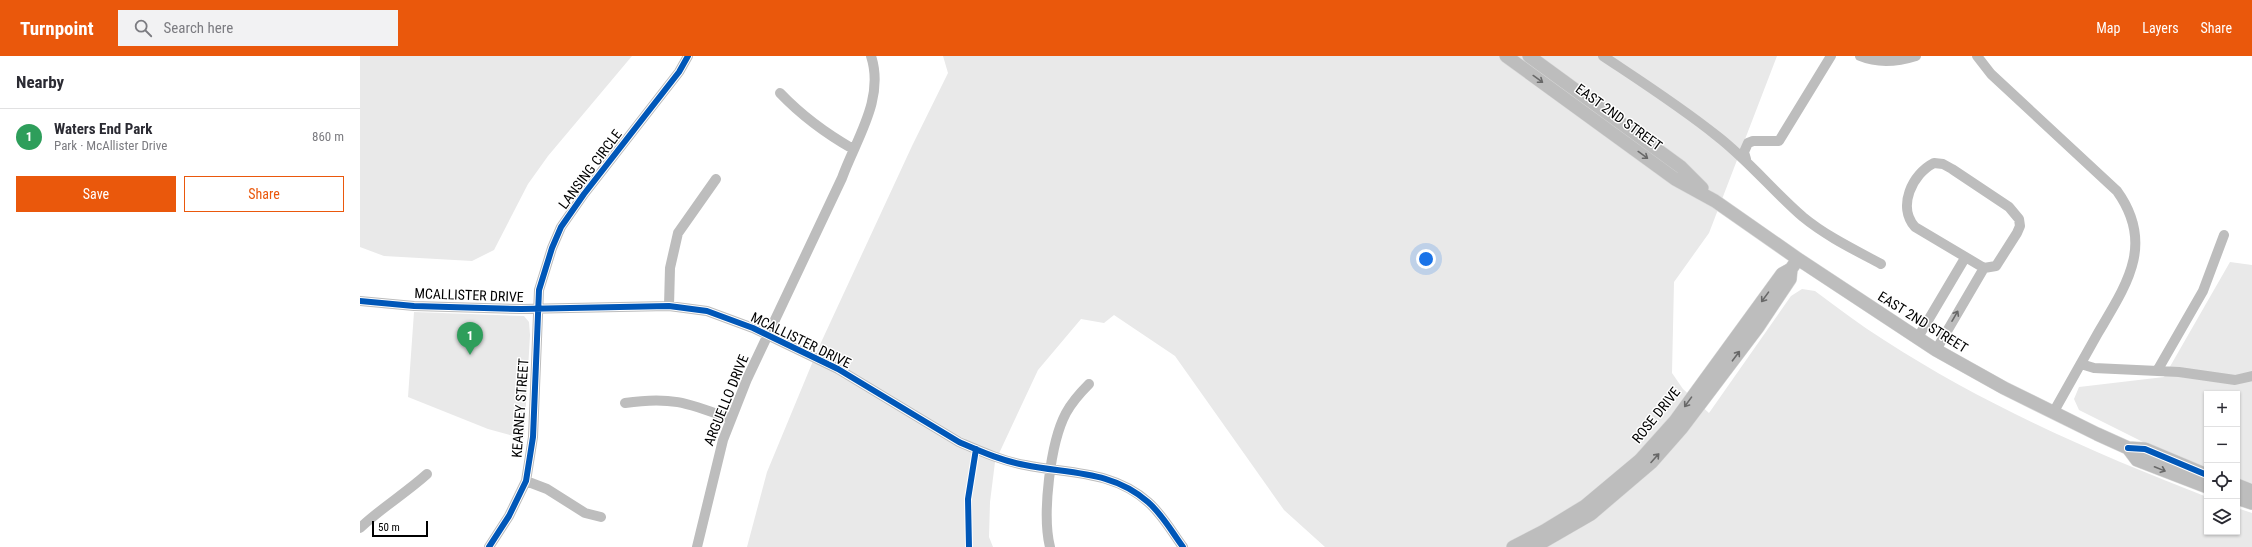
<!DOCTYPE html>
<html lang="en">
<head>
<meta charset="utf-8">
<style>
	:root { --surface:#fff; --page:#f2f2f3; --text:#2b2b33; --muted:#7c7c81; --line:#e1e1e2; --accent:#ea580c }
	body { margin:0; font-family:"Roboto Condensed",sans-serif; background:var(--page); color:var(--text) }
	.controls { position:absolute; right:12px; bottom:12px; display:grid; overflow:hidden; border-radius:0px; box-shadow:0 1px 3px #0004 }
	.controls button { width:36px; height:36px; display:grid; place-items:center; padding:0; border:0; border-bottom:1px solid var(--line); background:var(--surface); color:var(--text); font:20px sans-serif }
	.scale { position:absolute; left:12px; bottom:10px; width:56px; box-sizing:border-box; padding-left:4px; border:2px solid #000; border-top:0; font-size:11px; line-height:14px; white-space:nowrap; color:#000; -webkit-text-stroke:3px #fff; paint-order:stroke }
	.you { position:absolute; left:1066px; top:203px; width:14px; height:14px; margin:-10px; border:3px solid #fff; border-radius:50%; background:#1a73e8; box-shadow:0 0 0 6px #1a73e833 }
	.badge { display:grid; place-items:center; width:26px; height:26px; border-radius:50%; background:var(--accent); color:#fff; font-size:13px; font-weight:700 }
	.pin { position:absolute; translate:-50% -33px; filter:drop-shadow(0 1px 2px #0008) }
	.pin::after { content:''; position:absolute; top:21px; width:14px; height:12px; background:inherit; clip-path:polygon(0 0,100% 0,50% 100%) }
	.list { margin:0; padding:0; list-style:none }
	h2 { display:flex; justify-content:space-between; align-items:center; height:52px; margin:0; padding:0 16px; font-size:17px }
	h2 small { font-size:13px; font-weight:400; color:var(--muted) }
	.list li { display:grid; grid-template-columns:26px 1fr auto; gap:12px; align-items:center; box-sizing:border-box; height:56px; padding:0 16px; border-top:1px solid var(--line) }
	.list b { display:block; font-size:15px; white-space:nowrap }
	.list p { margin:0; font-size:13px; white-space:nowrap; color:var(--muted) }
	.list em { font-size:13px; font-style:normal; color:var(--muted) }
	.actions { display:flex; gap:8px; padding:12px 16px }
	.actions a { flex:1; padding:9px 0; border:1px solid var(--accent); border-radius:0px; text-align:center; font-size:14px; color:var(--accent) }
	.actions .main { background:var(--accent); color:#fff }
	.icon { flex:none; width:22px; height:22px; fill:none; stroke:currentColor; stroke-width:2; stroke-linecap:round; stroke-linejoin:round }
	.map { position:relative; flex:none; width:1892px; height:491px; overflow:hidden }
	header { display:flex; align-items:center; gap:24px; box-sizing:border-box; height:56px; padding:0 20px; background:var(--accent); color:#fff }
	header strong { font-size:19px }
	nav { display:flex; gap:22px; margin-inline-start:auto; font-size:14px }
	.search { width:280px; height:36px; background:var(--page); display:flex; align-items:center; gap:10px; box-sizing:border-box; padding:0 14px; border-radius:0px; color:var(--muted); font-size:15px }
	main { display:flex }
	aside { flex:1; background:var(--surface) }
	.map>svg:first-child { display:block }
	.green { fill:#e9e9e9 }
	.lines { fill:none; stroke-linecap:round; stroke-linejoin:round }
	.major-casing { stroke:#dbdbdb; stroke-width:14 }
	.minor { stroke:#bdbdbd; stroke-width:10 }
	.major { stroke:#bdbdbd; stroke-width:13 }
	.cycleway-casing { stroke:#fff; stroke-width:8 }
	.cycleway { stroke:#0057b8; stroke-width:6 }
	.oneway { stroke:#686868 }
	.labels { text-anchor:middle; dominant-baseline:central; stroke-width:3; stroke-linejoin:round; paint-order:stroke }
	.street-label { font-size:14px; fill:#000; stroke:#fff }
</style>
</head>
<body>
<header>
<strong>Turnpoint</strong>
<div class="search"><svg class="icon" aria-label="search" viewBox="0 0 24 24"><circle cx="10" cy="10" r="6"/><path d="M15 15l6 6"/></svg>Search here</div>
<nav><a>Map</a><a>Layers</a><a>Share</a></nav>
</header>
<main>
<aside>
<h2>Nearby<small></small></h2>
<ul class="list">
<li><span class="badge" style="background:#2e9e5b">1</span><div><b>Waters End Park</b><p>Park · McAllister Drive</p></div><em>860 m</em></li>
</ul>
<div class="actions"><a class="main">Save</a><a>Share</a></div>
</aside>
<div class="map">
<svg width="1892" height="491" viewBox="0 0 1892 491">
	<rect width="100%" height="100%" fill="#fff"/>
	<path class="green" d="M0 0H272L188 100 168 128 134 194 112 205 24 200 0 191Z
		M583 0H1417L1349 177 1314 226 1312 317 1323 333 1349 357 1431 240 1442 233 1455 235C1478 252 1500 269 1524 284 1624 349 1736 398 1847 441V476H1877V452L1892 457V491H965L924 454 815 300 754 259 744 267 721 263 678 314 635 406 630 446 629 481 633 491H387L407 416 458 293 552 90 588 17Z
		M1870 206 1892 209V428L1877 423V338H1847V412L1795 392 1719 354 1714 343 1719 331 1804 321Z
		M54 256 164 260 169 266 170 279 164 383 128 373 48 341Z"/>
	<g class="lines">
		<g class="major-casing">
			<path id="major" d="M1146 0 1315 123 1355 145 1438 203 1576 294 1644 332 1737 378 1768 392 1785 393 1847 419
				M1169 0 1321 111 1342 132
				M1768 392 1777 404 1847 431
				M1877 429 1892 435
				M1877 442 1892 447
				M1153 491 1184 475 1225 450 1280 404 1315 365 1422 218 1431 213 1438 203
				M1174 491 1231 458 1292 406 1321 373 1398 271 1430 223 1431 213"/>
		</g>
		<path class="minor" d="M1243 0C1282 26 1321 51 1357 80 1388 104 1413 135 1443 161 1466 180 1495 194 1521 208
			M1500 0C1519 8 1537 6 1556 0
			M1617 0 1631 18 1757 135C1795 188 1767 228 1738 277 1723 304 1708 330 1693 357
			M420 37C442 60 465 77 493 93
			M1386 103 1384 96 1388 87 1393 85H1419L1471 0
			M1574 107 1583 108 1592 113 1649 151 1659 163 1660 170 1657 177 1636 210 1624 212 1555 171C1537 151 1552 118 1574 107Z
			M0 245 54 250 161 253 309 250 347 255 393 272 478 313 599 386C620 395 642 405 665 409 708 418 752 414 788 446 802 458 812 476 823 491
			M309 250 310 212 318 177 356 123
			M1557 283 1605 202
			M1576 294 1624 212
			M1721 308 1734 312 1819 316 1875 324 1892 320
			M1797 315 1843 235 1864 179
			M265 347C311 340 328 347 371 363
			M166 425 187 433 225 457 241 461
			M0 472C21 452 46 437 67 418
			M129 491 149 460 166 425 173 381 179 234 192 192 201 171 224 138 319 16 328 0
			M337 491 363 384 387 323 482 122C496 83 525 43 511 0
			M690 491C682 459 690 387 706 357 712 346 720 337 729 328"/>
		<use href="#major" class="major"/>
		<g class="cycleway-casing">
			<path id="cycleway" d="M0 245 54 250 161 253 309 250 347 255 393 272 478 313 599 386C620 395 642 405 665 409 708 418 752 414 788 446 802 458 812 476 823 491
				M1768 392 1785 393 1847 419
				M129 491 149 460 166 425 173 381 179 234 192 192 201 171 224 138 319 16 328 0
				M609 491 608 443 616 393"/>
		</g>
		<use href="#cycleway" class="cycleway"/>
	</g>
	<defs><path id="oneway-shaft" d="M-6 0H5M1.5-3L5.5 0L1.5 3" fill="none" stroke-width="1.6" stroke-linecap="round" stroke-linejoin="round"/></defs>
	<g class="oneway">
		<use href="#oneway-shaft" transform="translate(1178 23) rotate(36)"/>
		<use href="#oneway-shaft" transform="translate(1283 99) rotate(36)"/>
		<use href="#oneway-shaft" transform="translate(1405 241) rotate(126)"/>
		<use href="#oneway-shaft" transform="translate(1595 260) rotate(-60)"/>
		<use href="#oneway-shaft" transform="translate(1376 300) rotate(-53)"/>
		<use href="#oneway-shaft" transform="translate(1328 346) rotate(126)"/>
		<use href="#oneway-shaft" transform="translate(1295 402) rotate(-48)"/>
		<use href="#oneway-shaft" transform="translate(1800 413) rotate(22)"/>
	</g>
	<g class="labels">
		<g class="street-label">
			<text transform="translate(1259 61) rotate(36)">EAST 2ND STREET</text>
			<text transform="translate(230 113) rotate(-53)">LANSING CIRCLE</text>
			<text transform="translate(109 239) rotate(2)">MCALLISTER DRIVE</text>
			<text transform="translate(1563 266) rotate(32)">EAST 2ND STREET</text>
			<text transform="translate(441 284) rotate(26)">MCALLISTER DRIVE</text>
			<text transform="translate(366 344) rotate(-68)">ARGUELLO DRIVE</text>
			<text transform="translate(160 352) rotate(-86)">KEARNEY STREET</text>
			<text transform="translate(1296 359) rotate(-51)">ROSE DRIVE</text>
		</g>
	</g>
</svg>
<div class="controls">
<button>+</button>
<button>−</button>
<button><svg class="icon" aria-label="locate" viewBox="0 0 24 24"><circle cx="12" cy="12" r="6"/><path d="M12 2v4M12 18v4M2 12h4M18 12h4"/></svg></button>
<button><svg class="icon" aria-label="layers" viewBox="0 0 24 24"><path d="M12 4l9 5-9 5-9-5zM3 14l9 5 9-5"/></svg></button>
</div>
<div class="scale">50 m</div>
<div class="you"></div>
<div class="pin badge" style="left:110px;top:299px;background:#2e9e5b">1</div>
</div>
</main>
</body>
</html>
